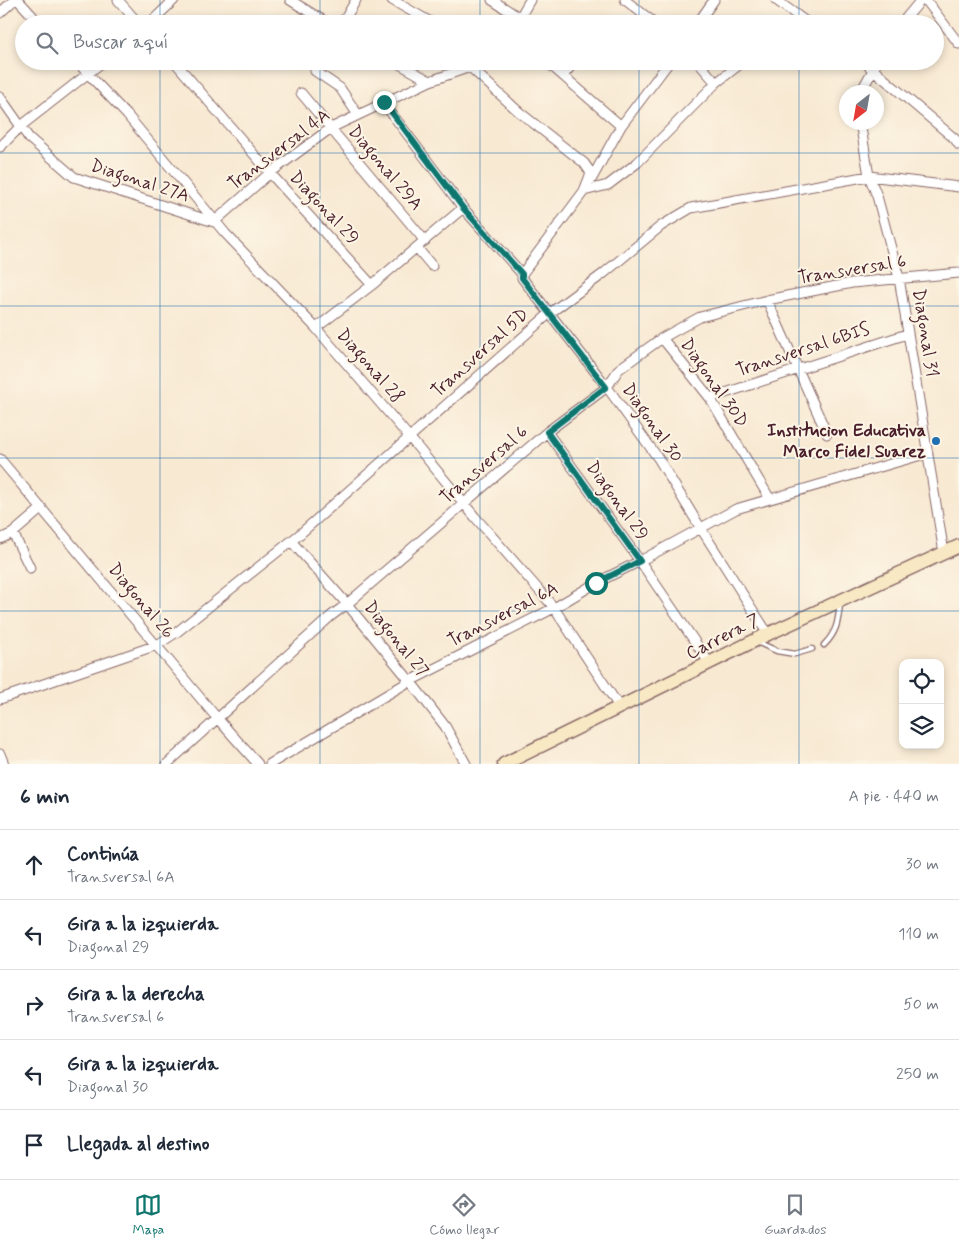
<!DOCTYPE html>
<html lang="es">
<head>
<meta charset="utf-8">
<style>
	:root { --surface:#fff; --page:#f6f6f7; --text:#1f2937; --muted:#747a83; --line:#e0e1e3; --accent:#0f766e }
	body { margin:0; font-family:Mynerve,sans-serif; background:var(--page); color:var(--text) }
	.controls { position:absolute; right:15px; bottom:15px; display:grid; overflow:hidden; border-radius:10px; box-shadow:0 2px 8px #0003 }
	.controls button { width:45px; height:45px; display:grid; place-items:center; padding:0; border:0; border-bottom:1px solid var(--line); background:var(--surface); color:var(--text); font:25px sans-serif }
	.compass { position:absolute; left:839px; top:85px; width:45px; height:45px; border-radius:50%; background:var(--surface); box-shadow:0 2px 8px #0003; rotate:211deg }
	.stop { position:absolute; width:15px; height:15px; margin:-11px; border:4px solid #0f766e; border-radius:50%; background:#fff }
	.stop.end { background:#0f766e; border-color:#fff; box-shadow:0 1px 5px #0008 }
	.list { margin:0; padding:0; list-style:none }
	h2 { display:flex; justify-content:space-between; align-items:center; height:65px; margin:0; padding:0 20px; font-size:21px }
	h2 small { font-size:16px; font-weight:400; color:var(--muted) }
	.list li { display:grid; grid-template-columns:32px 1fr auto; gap:15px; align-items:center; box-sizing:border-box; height:70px; padding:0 20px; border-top:1px solid var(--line) }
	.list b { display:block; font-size:19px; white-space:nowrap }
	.list p { margin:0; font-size:16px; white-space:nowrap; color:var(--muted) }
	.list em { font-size:16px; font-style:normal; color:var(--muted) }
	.icon { flex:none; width:28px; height:28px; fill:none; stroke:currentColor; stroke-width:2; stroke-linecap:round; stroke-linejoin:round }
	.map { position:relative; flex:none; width:959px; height:764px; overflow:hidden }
	.search { position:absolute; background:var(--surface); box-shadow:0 2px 8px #0003; left:15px; right:15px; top:15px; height:55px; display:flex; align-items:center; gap:12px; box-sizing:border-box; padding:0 18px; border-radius:28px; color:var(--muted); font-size:19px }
	.sheet { height:415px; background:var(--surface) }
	nav { display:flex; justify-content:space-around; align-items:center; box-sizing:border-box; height:70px; border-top:1px solid var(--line); background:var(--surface); font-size:14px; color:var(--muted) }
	nav a { display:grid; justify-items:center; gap:2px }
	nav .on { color:var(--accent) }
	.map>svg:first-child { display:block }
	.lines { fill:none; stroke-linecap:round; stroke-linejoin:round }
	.lane-casing { stroke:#876666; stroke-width:7 }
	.street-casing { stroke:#876666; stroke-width:11 }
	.secondary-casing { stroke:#876666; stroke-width:15 }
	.lane { stroke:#fff; stroke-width:4.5 }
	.street { stroke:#fff; stroke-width:9 }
	.secondary { stroke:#f8e8c3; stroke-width:12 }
	.route { stroke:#0f766e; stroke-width:6 }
	.grid { fill:none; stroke:#1f6fb2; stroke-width:1; stroke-opacity:0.55 }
	.poi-dot { fill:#1f6fb2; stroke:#fcf5e5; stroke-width:2 }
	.labels { text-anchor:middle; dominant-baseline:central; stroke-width:4; stroke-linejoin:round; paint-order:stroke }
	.street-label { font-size:18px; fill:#4a1f2b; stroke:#fcf5e5 }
	.poi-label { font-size:18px; font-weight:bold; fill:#4a1f2b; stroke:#fcf5e5; text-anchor:end }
</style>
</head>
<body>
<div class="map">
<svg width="959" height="764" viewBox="0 0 959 764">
	<rect width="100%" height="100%" fill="#fcf5e5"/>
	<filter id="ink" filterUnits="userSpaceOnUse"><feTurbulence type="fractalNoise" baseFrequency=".02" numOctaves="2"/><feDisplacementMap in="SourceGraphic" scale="10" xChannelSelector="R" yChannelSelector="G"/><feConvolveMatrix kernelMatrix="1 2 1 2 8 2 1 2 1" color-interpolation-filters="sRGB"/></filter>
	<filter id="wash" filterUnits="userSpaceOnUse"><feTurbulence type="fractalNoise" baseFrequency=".0096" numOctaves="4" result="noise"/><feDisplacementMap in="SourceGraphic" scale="20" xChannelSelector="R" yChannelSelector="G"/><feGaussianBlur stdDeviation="1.12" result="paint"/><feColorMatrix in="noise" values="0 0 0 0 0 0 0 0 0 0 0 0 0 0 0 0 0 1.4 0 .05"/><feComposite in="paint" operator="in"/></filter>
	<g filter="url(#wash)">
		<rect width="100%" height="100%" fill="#f8e9d3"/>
	</g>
	<g filter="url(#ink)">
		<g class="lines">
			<g class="lane-casing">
				<path id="lane" d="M757 642 777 651 795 654 812 649
					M824 645C837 632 838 622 840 604"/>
			</g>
			<g class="street-casing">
				<path id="street" d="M18 0 40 24
					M118 0 139 24
					M290 0 329 24
					M392 0 434 24
					M492 0 520 18
					M625 0 656 24
					M776 0 809 24
					M926 0 959 44
					M0 13 14 0
					M149 24 174 0
					M342 24 356 0
					M516 24 530 0
					M697 24 714 0
					M901 24 921 0
					M76 61 127 115 225 233 316 328 410 438 475 517 545 597 554 608 620 708
					M174 61 270 173 372 285
					M321 61 315 71 340 88 358 115
					M394 61 430 81
					M546 61 621 126
					M697 61 716 83
					M863 61 955 139 959 145
					M470 67 518 111 584 163 591 173 584 191
					M563 76 575 61
					M862 92 864 86 878 61
					M301 93 425 241
					M0 97 29 138 74 177 214 222 270 173 331 128 430 81 470 67 476 61
					M383 102 463 208 522 274V278L607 387 658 458 700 527 768 634
					M860 122 869 176 877 196 899 278 944 553
					M0 147 21 126 104 61
					M591 180 621 126 670 61
					M417 248 432 266
					M522 274 584 191 608 185 637 163 716 83 744 61
					M767 300 827 434
					M316 328 372 285 463 208
					M662 338 710 398 770 499
					M710 398 907 334
					M547 432 640 561 710 664
					M0 459 217 718 258 764
					M13 533 30 568
					M0 539 13 533 42 508
					M291 541 347 604 410 681 445 726 466 764
					M0 699 157 645 177 632 300 534 550 313 603 274 661 226 691 208 869 176 959 187
					M0 754 4 764
					M167 764 331 616 347 604 547 432 607 387 619 369 662 338 700 317 767 300 852 283 959 273
					M270 764 410 681 554 608 596 583 640 561 736 509 928 453"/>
			</g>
			<g class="secondary-casing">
				<path id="secondary" d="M504 764 768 634 959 546"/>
			</g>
			<use href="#lane" class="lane"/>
			<use href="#street" class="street"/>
			<use href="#secondary" class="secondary"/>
		</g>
	</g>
	<g class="lines" filter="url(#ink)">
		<path class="route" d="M384 102 463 208 522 274V278L606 387 547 432 640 561 596 583"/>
	</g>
	<path class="grid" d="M160 0V24M320 0V24M480 0V24M639 0V24M799 0V24M160 61V764M320 61V764M480 61V764M639 61V764M799 61V764M0 153H959M0 306H959M0 458H959M0 611H959"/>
	<circle class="poi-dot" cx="936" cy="441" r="5"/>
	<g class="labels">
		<g class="street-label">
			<text transform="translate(279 150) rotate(-37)">Transversal 4A</text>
			<text transform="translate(385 168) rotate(50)">Diagonal 29A</text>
			<text transform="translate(140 181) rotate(18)">Diagonal 27A</text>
			<text transform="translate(324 208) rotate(47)">Diagonal 29</text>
			<text transform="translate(852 270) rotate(-9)">Transversal 6</text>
			<text transform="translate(925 333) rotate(81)">Diagonal 31</text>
			<text transform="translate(803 350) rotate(-18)">Transversal 6BIS</text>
			<text transform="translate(480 353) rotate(-42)">Transversal 5D</text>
			<text transform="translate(370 366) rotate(49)">Diagonal 28</text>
			<text transform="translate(714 383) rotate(55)">Diagonal 30D</text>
			<text transform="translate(652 423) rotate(55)">Diagonal 30</text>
			<text transform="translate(484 465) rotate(-41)">Transversal 6</text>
			<text transform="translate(617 501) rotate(54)">Diagonal 29</text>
			<text transform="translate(141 601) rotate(50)">Diagonal 26</text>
			<text transform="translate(503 615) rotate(-27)">Transversal 6A</text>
			<text transform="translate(723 637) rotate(-27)">Carrera 7</text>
			<text transform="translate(396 639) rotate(51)">Diagonal 27</text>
		</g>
		<g class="poi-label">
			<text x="926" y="431">Institucion Educativa<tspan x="926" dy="21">Marco Fidel Suarez</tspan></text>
		</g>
	</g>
</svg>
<div class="controls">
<button><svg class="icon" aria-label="locate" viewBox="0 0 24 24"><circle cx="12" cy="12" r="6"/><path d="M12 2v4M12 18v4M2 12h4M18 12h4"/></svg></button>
<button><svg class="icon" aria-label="layers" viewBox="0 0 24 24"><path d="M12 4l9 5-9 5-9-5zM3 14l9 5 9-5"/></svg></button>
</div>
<svg class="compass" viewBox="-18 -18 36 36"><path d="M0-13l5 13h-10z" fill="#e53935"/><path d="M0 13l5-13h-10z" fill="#747a83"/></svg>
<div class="stop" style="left:596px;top:583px"></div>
<div class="stop end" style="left:384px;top:102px"></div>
<div class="search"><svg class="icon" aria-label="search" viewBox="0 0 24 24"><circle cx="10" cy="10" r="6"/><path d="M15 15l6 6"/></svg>Buscar aquí</div>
</div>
<section class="sheet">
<h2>6 min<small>A pie · 440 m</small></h2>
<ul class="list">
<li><svg class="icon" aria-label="ahead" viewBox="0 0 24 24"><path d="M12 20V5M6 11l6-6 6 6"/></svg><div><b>Continúa</b><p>Transversal 6A</p></div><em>30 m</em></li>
<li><svg class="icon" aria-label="left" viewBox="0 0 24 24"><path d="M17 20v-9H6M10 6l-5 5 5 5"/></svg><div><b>Gira a la izquierda</b><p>Diagonal 29</p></div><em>110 m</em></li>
<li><svg class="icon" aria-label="right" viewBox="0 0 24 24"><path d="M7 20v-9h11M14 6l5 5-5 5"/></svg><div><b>Gira a la derecha</b><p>Transversal 6</p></div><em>50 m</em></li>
<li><svg class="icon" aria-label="left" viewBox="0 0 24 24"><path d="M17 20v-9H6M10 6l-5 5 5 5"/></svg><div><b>Gira a la izquierda</b><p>Diagonal 30</p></div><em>250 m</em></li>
<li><svg class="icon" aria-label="arrive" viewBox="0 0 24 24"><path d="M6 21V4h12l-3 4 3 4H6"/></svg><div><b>Llegada al destino</b></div></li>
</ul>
</section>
<nav>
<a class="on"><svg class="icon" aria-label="map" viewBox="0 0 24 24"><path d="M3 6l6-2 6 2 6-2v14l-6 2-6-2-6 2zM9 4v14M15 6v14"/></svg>Mapa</a>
<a><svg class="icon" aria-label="directions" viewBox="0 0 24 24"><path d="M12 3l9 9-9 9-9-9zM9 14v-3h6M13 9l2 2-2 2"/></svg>Cómo llegar</a>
<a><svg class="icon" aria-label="saved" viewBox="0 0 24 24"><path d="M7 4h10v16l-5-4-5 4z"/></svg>Guardados</a>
</nav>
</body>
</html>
